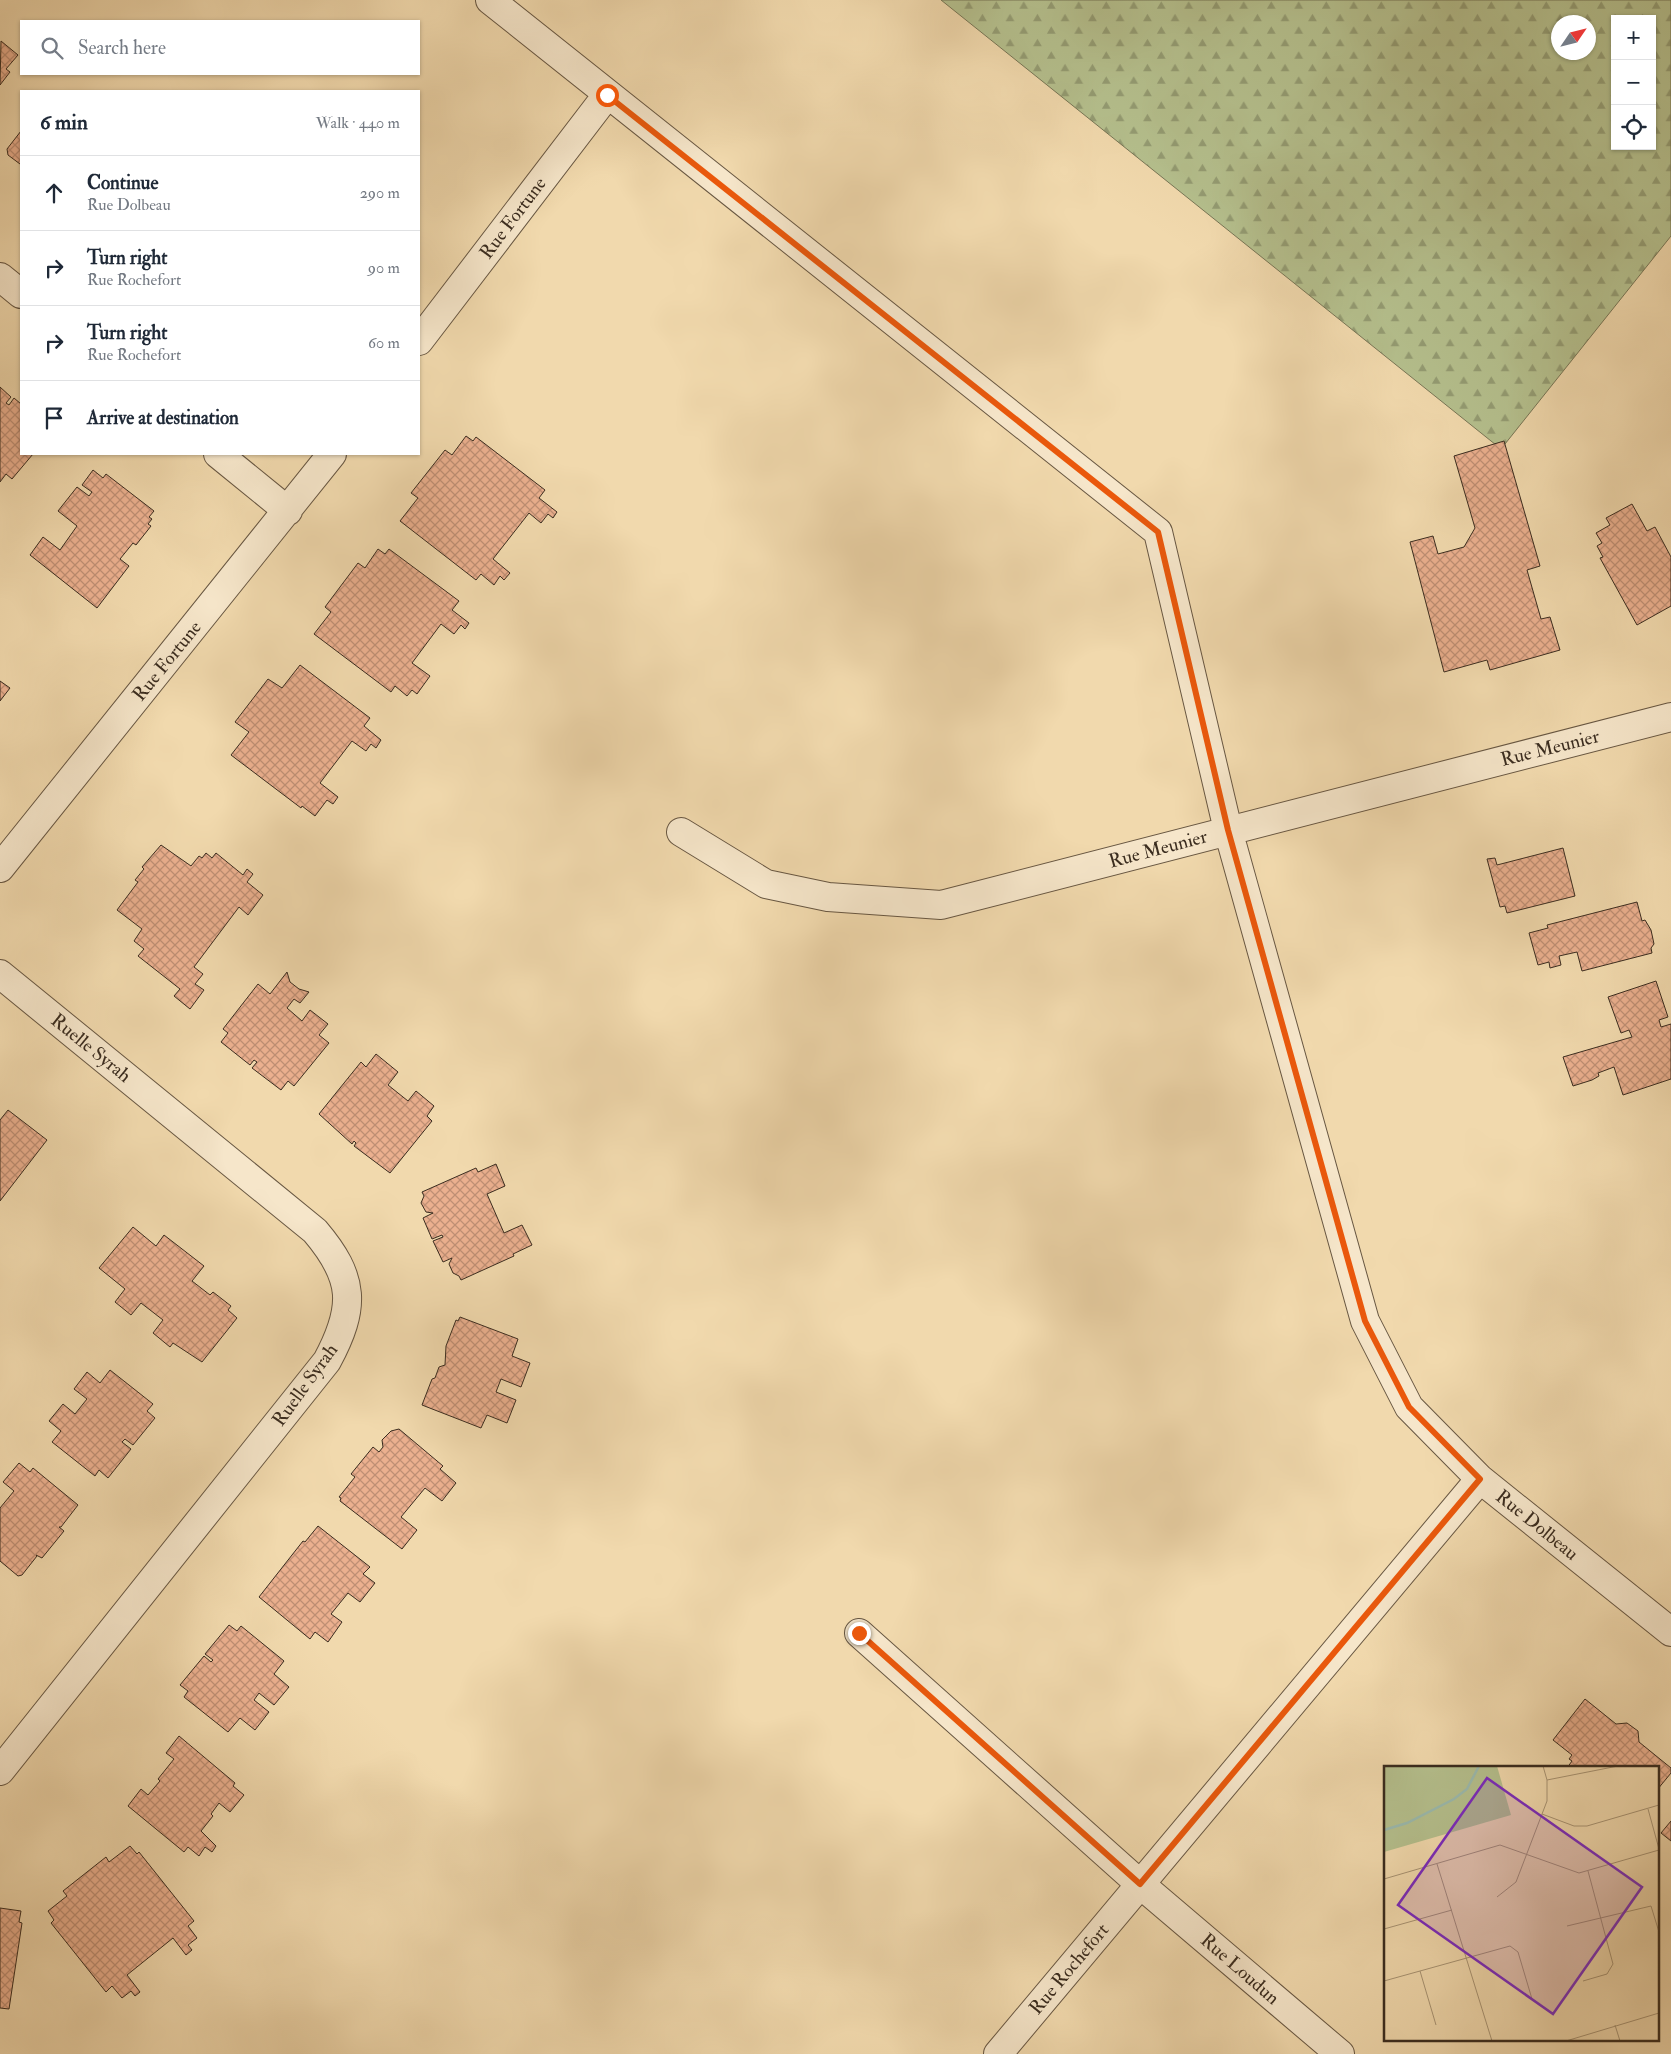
<!DOCTYPE html>
<html lang="en">
<head>
<meta charset="utf-8">
<style>
	:root { --surface:#fff; --page:#f6f6f7; --text:#1f2937; --muted:#747a83; --line:#e0e1e3 }
	body { margin:0; font-family:"IM FELL Double Pica",serif; background:var(--page); color:var(--text) }
	.controls { position:absolute; right:15px; top:15px; display:grid; overflow:hidden; border-radius:0px; box-shadow:0 1px 4px #0004 }
	.controls button { width:45px; height:45px; display:grid; place-items:center; padding:0; border:0; border-bottom:1px solid var(--line); background:var(--surface); color:var(--text); font:25px sans-serif }
	.compass { position:absolute; left:1551px; top:15px; width:45px; height:45px; border-radius:50%; background:var(--surface); box-shadow:0 1px 4px #0004; rotate:55deg }
	.stop { position:absolute; width:15px; height:15px; margin:-11px; border:4px solid #ea580c; border-radius:50%; background:#fff }
	.stop.end { background:#ea580c; border-color:#fff; box-shadow:0 1px 5px #0008 }
	.list { margin:0; padding:0; list-style:none }
	h2 { display:flex; justify-content:space-between; align-items:center; height:65px; margin:0; padding:0 20px; font-size:21px }
	h2 small { font-size:16px; font-weight:400; color:var(--muted) }
	.list li { display:grid; grid-template-columns:32px 1fr auto; gap:15px; align-items:center; box-sizing:border-box; height:75px; padding:0 20px; border-top:1px solid var(--line) }
	.list b { display:block; font-size:19px; white-space:nowrap }
	.list p { margin:0; font-size:16px; white-space:nowrap; color:var(--muted) }
	.list em { font-size:16px; font-style:normal; color:var(--muted) }
	.icon { flex:none; width:28px; height:28px; fill:none; stroke:currentColor; stroke-width:2; stroke-linecap:round; stroke-linejoin:round }
	.map { position:relative; flex:none; width:1671px; height:2054px; overflow:hidden }
	.search { position:absolute; background:var(--surface); box-shadow:0 1px 4px #0004; left:20px; top:20px; width:400px; height:55px; display:flex; align-items:center; gap:12px; box-sizing:border-box; padding:0 18px; border-radius:0px; color:var(--muted); font-size:19px }
	.panel { position:absolute; background:var(--surface); box-shadow:0 1px 4px #0004; left:20px; top:90px; width:400px; height:365px; border-radius:0px }
	.map>svg:first-child { display:block }
	.forest { fill:url(#forest-firs); stroke:#787656; fill-rule:evenodd }
	.building { fill:url(#building-cross-hatch); stroke:#3a2c1f }
	.lines { fill:none; stroke-linecap:round; stroke-linejoin:round }
	.minor-casing { stroke:#685742; stroke-width:30 }
	.minor { stroke:#f6e6ca; stroke-width:28 }
	.route { stroke:#ea580c; stroke-width:6 }
	.labels { text-anchor:middle; dominant-baseline:central; stroke-width:4.5; stroke-linejoin:round; paint-order:stroke }
	.street-label { font-size:19px; fill:#3a2c1f; stroke:#f6e6ca }
	.inset-river { fill:none; stroke:#9bbaae; stroke-width:2.5 }
	.inset-road { fill:none; stroke:#a89474; stroke-width:1 }
	.view { fill:#7b2cbf; fill-opacity:0.15; stroke:#7b2cbf; stroke-width:2.5 }
	.inset-edge { fill:none; stroke:#3a2c1f; stroke-width:2.5 }
</style>
</head>
<body>
<div class="map">
<svg width="1671" height="2054" viewBox="0 0 1671 2054">
	<defs>
		<pattern id="forest-firs" width="22" height="20" patternUnits="userSpaceOnUse" patternTransform="scale(1.25)"><rect width="22" height="20" fill="#b5c08e"/><path d="M5 1l3.5 6h-7zM16 11l3.5 6h-7z" fill="#949c73"/></pattern>
		<pattern id="building-cross-hatch" width="8" height="8" patternUnits="userSpaceOnUse" patternTransform="scale(1.25)"><rect width="8" height="8" fill="#ebb08f"/><path d="M0 0l8 8M0 8l8-8" fill="none" stroke="#bf8f74"/></pattern>
	</defs>
	<rect width="100%" height="100%" fill="#f1d9ad"/>
	<filter id="stains"><feTurbulence type="fractalNoise" baseFrequency=".004" numOctaves="4"/><feColorMatrix values="0 0 0 0 .2 0 0 0 0 .09 0 0 0 0 .02 0 0 0 .5 -.17"/></filter>
	<radialGradient id="worn" r=".72"><stop offset=".6" stop-color="#630" stop-opacity="0"/><stop offset="1" stop-color="#630" stop-opacity=".3"/></radialGradient>
	<path class="forest" d="M941 0H1671V236L1501 449ZM1615 19H1652V146H1615ZM1558 22H1588V52H1558Z"/>
	<path class="building" d="M1 41 18 55 6 69 10 72 0 85Z
		M21 131V164H20L8 155 7 149Z
		M0 387 11 397 6 403 9 405 14 398 21 404V454H33L12 479 6 474 0 482Z
		M466 436 473 441 476 437 545 490 539 498 557 512 553 518 548 514 541 523 529 513 493 559 510 573 504 580 500 576 494 585 481 574 476 580 400 521 418 498 411 493 445 450 452 455Z
		M1504 441 1540 566 1527 570 1541 619 1550 617 1560 650 1490 670 1487 660 1444 672 1410 542 1433 536 1438 554 1464 547 1475 528 1454 456Z
		M93 470 103 478 106 474 154 511 149 517 152 519 148 524 151 526 136 545 133 543 120 559 129 566 97 608 30 555 43 537 60 550 77 526 58 511 77 487 89 496 92 492 82 485Z
		M1632 504 1647 531 1655 527 1671 557V606L1637 625 1600 558 1603 557 1597 546 1602 543 1596 533 1610 525 1606 518Z
		M378 549 385 554 389 549 459 601 452 610 469 623 465 629 461 625 454 634 441 624 412 663 430 676 417 694 412 690 407 696 395 686 391 692 314 634 331 612 325 607 358 563 365 568Z
		M300 665 370 718 364 726 381 740 376 748 371 744 366 751 352 741 320 783 338 797 333 804 327 800 315 816 302 806 301 808 231 755 249 732 235 722 268 679 282 688Z
		M0 681 10 688 0 701Z
		M161 845 191 866 199 856 202 858 206 853 212 858 216 853 243 875 247 869 253 874 247 882 263 895 248 915 239 907 194 967 203 974 195 984 204 990 190 1009 174 996 180 989 138 956 144 949 134 941 142 929 117 910 138 882 135 880 144 869 142 867Z
		M1563 848 1575 896 1507 913 1505 906 1500 907 1487 859 1495 858 1497 865Z
		M1637 902 1642 921 1645 920 1651 930 1654 944 1651 948 1652 953 1582 971 1577 952 1559 956 1561 965 1550 968 1549 962 1538 965 1529 933 1548 928 1547 925Z
		M287 972 290 982 299 989 309 992 300 1003 294 999 287 1008 302 1021 310 1010 328 1024 319 1035 329 1043 294 1086 288 1081 281 1090 252 1068 257 1062 254 1060 250 1065 221 1042 228 1033 223 1029 258 984 270 994Z
		M1656 981 1668 1017 1659 1020 1661 1027 1671 1024V1079L1623 1095 1614 1067 1598 1073 1599 1076 1592 1080 1573 1086 1563 1057 1632 1037 1629 1030 1621 1033 1608 997Z
		M376 1054 398 1072 388 1085 408 1101 416 1091 434 1106 427 1116 432 1121 390 1173 354 1146 356 1143 354 1141 352 1144 319 1114 361 1062 366 1067Z
		M8 1110 47 1140 0 1201V1120Z
		M496 1164 505 1186 487 1194 504 1233 522 1225 532 1245 513 1254 514 1256 461 1280 459 1276 453 1273 449 1264 452 1258 443 1262 433 1241 443 1237 442 1235 432 1239 423 1218 433 1213 426 1212 421 1203 424 1196 422 1192 476 1168 478 1172Z
		M133 1227 156 1246 164 1235 204 1266 192 1281 210 1295 213 1292 231 1306 228 1310 237 1318 202 1362 173 1343 170 1347 153 1333 163 1320 141 1303 131 1315 115 1302 125 1289 99 1268Z
		M460 1317 518 1339 512 1356 530 1363 521 1387 501 1379 496 1392 516 1400 507 1423 487 1415 481 1428 422 1405 432 1379 435 1378 439 1367 445 1365 446 1346 456 1320 458 1321Z
		M110 1370 153 1404 147 1411 155 1418 133 1445 125 1439 122 1442 131 1449 108 1478 99 1470 95 1476 52 1442 61 1431 49 1421 63 1404 75 1414 87 1399 74 1389 87 1372 100 1383Z
		M399 1429 443 1466 440 1469 456 1483 442 1501 425 1488 401 1517 417 1530 402 1549 340 1501 341 1498 339 1497 355 1477 351 1474 373 1447 379 1452 383 1447 382 1440 391 1431Z
		M19 1463 30 1472 33 1468 78 1505 61 1527H59L64 1531 42 1558 36 1555 37 1556 22 1575 18 1576 0 1561V1508L14 1491 3 1482Z
		M318 1526 370 1567 363 1574 375 1583 360 1602 348 1593 331 1614 342 1622 328 1642 315 1632 310 1639 259 1597 303 1541 305 1542Z
		M229 1625 237 1631 241 1626 284 1661 274 1674 289 1687 274 1705 259 1693 254 1700 269 1712 255 1730 240 1718 228 1732 184 1697 188 1691 180 1685 204 1656 211 1662 213 1660 205 1654Z
		M1585 1699 1616 1724 1627 1723 1638 1731 1639 1742 1671 1768V1773L1657 1790V1768H1567L1572 1761 1569 1759 1572 1755 1553 1740Z
		M179 1736 235 1783 233 1786 244 1795 230 1812 219 1803 211 1814 213 1816 201 1831 216 1846 212 1852 205 1847 199 1856 188 1847 184 1852 128 1806 141 1789 148 1795 160 1781 158 1779 174 1759 166 1753Z
		M1671 1821V1841L1661 1833Z
		M130 1846 137 1854 139 1852 194 1921 188 1926 197 1938 188 1945 192 1950 186 1955 173 1938 127 1975 140 1992 135 1996 131 1991 122 1998 112 1986 106 1992 51 1923 54 1920 48 1911 67 1896 63 1891 106 1857 109 1862Z
		M0 1908 21 1911 19 1922 22 1923 9 2009 0 2008Z"/>
	<g class="lines">
		<g class="minor-casing">
			<path id="minor" d="M490 0 1158 532 1228 830 1365 1321 1409 1407 1480 1479 1671 1632
				M0 277 21 294
				M419 341 607 95
				M218 454 288 511
				M681 832 766 884 828 897 941 905 1671 717
				M0 868 332 454
				M0 974 315 1231C355 1278 356 1307 327 1361L0 1771
				M859 1633 1140 1884 1340 2054
				M998 2054 1480 1479"/>
		</g>
		<use href="#minor" class="minor"/>
	</g>
	<g class="lines">
		<path class="route" d="M607 95 1158 532 1228 830 1365 1321 1409 1407 1480 1479 1140 1884 859 1633"/>
	</g>
	<g class="labels">
		<g class="street-label">
			<text transform="translate(513 218) rotate(-53)">Rue Fortune</text>
			<text transform="translate(167 661) rotate(-51)">Rue Fortune</text>
			<text transform="translate(1550 748) rotate(-14)">Rue Meunier</text>
			<text transform="translate(1158 849) rotate(-15)">Rue Meunier</text>
			<text transform="translate(91 1048) rotate(39)">Ruelle Syrah</text>
			<text transform="translate(305 1385) rotate(-54)">Ruelle Syrah</text>
			<text transform="translate(1537 1525) rotate(39)">Rue Dolbeau</text>
			<text transform="translate(1069 1969) rotate(-50)">Rue Rochefort</text>
			<text transform="translate(1240 1969) rotate(41)">Rue Loudun</text>
		</g>
	</g>
	<g transform="translate(1384 1766)">
		<rect width="275" height="275" fill="#f1d9ad"/>
		<path d="M0 0H113L127 49 0 86Z" fill="#b5c08e"/>
		<path class="inset-river" d="M0 64 23 57 70 33 83 23 95 0"/>
		<path class="inset-road" d="M163 14 234 0M264 43 275 83M158 48 190 60H203L275 39M53 98 108 275M0 113 116 79 195 107 275 84M113 131 132 116 163 35V14L159 0M183 160 267 140 275 166M0 163 68 144M36 205 52 259M0 215 126 180 134 186 148 233M199 215 223 208 229 198 204 105M231 259 236 275M182 275 275 247"/>
		<path class="view" d="M103 12 258 121 169 248 14 139Z"/>
		<rect width="275" height="275" class="inset-edge"/>
	</g>
	<rect width="100%" height="100%" filter="url(#stains)"/>
	<rect width="100%" height="100%" fill="url(#worn)"/>
</svg>
<div class="controls">
<button>+</button>
<button>−</button>
<button><svg class="icon" aria-label="locate" viewBox="0 0 24 24"><circle cx="12" cy="12" r="6"/><path d="M12 2v4M12 18v4M2 12h4M18 12h4"/></svg></button>
</div>
<svg class="compass" viewBox="-18 -18 36 36"><path d="M0-13l5 13h-10z" fill="#e53935"/><path d="M0 13l5-13h-10z" fill="#747a83"/></svg>
<div class="stop" style="left:607px;top:95px"></div>
<div class="stop end" style="left:859px;top:1633px"></div>
<div class="search"><svg class="icon" aria-label="search" viewBox="0 0 24 24"><circle cx="10" cy="10" r="6"/><path d="M15 15l6 6"/></svg>Search here</div>
<section class="panel">
<h2>6 min<small>Walk · 440 m</small></h2>
<ul class="list">
<li><svg class="icon" aria-label="ahead" viewBox="0 0 24 24"><path d="M12 20V5M6 11l6-6 6 6"/></svg><div><b>Continue</b><p>Rue Dolbeau</p></div><em>290 m</em></li>
<li><svg class="icon" aria-label="right" viewBox="0 0 24 24"><path d="M7 20v-9h11M14 6l5 5-5 5"/></svg><div><b>Turn right</b><p>Rue Rochefort</p></div><em>90 m</em></li>
<li><svg class="icon" aria-label="right" viewBox="0 0 24 24"><path d="M7 20v-9h11M14 6l5 5-5 5"/></svg><div><b>Turn right</b><p>Rue Rochefort</p></div><em>60 m</em></li>
<li><svg class="icon" aria-label="arrive" viewBox="0 0 24 24"><path d="M6 21V4h12l-3 4 3 4H6"/></svg><div><b>Arrive at destination</b></div></li>
</ul>
</section>
</div>
</body>
</html>
